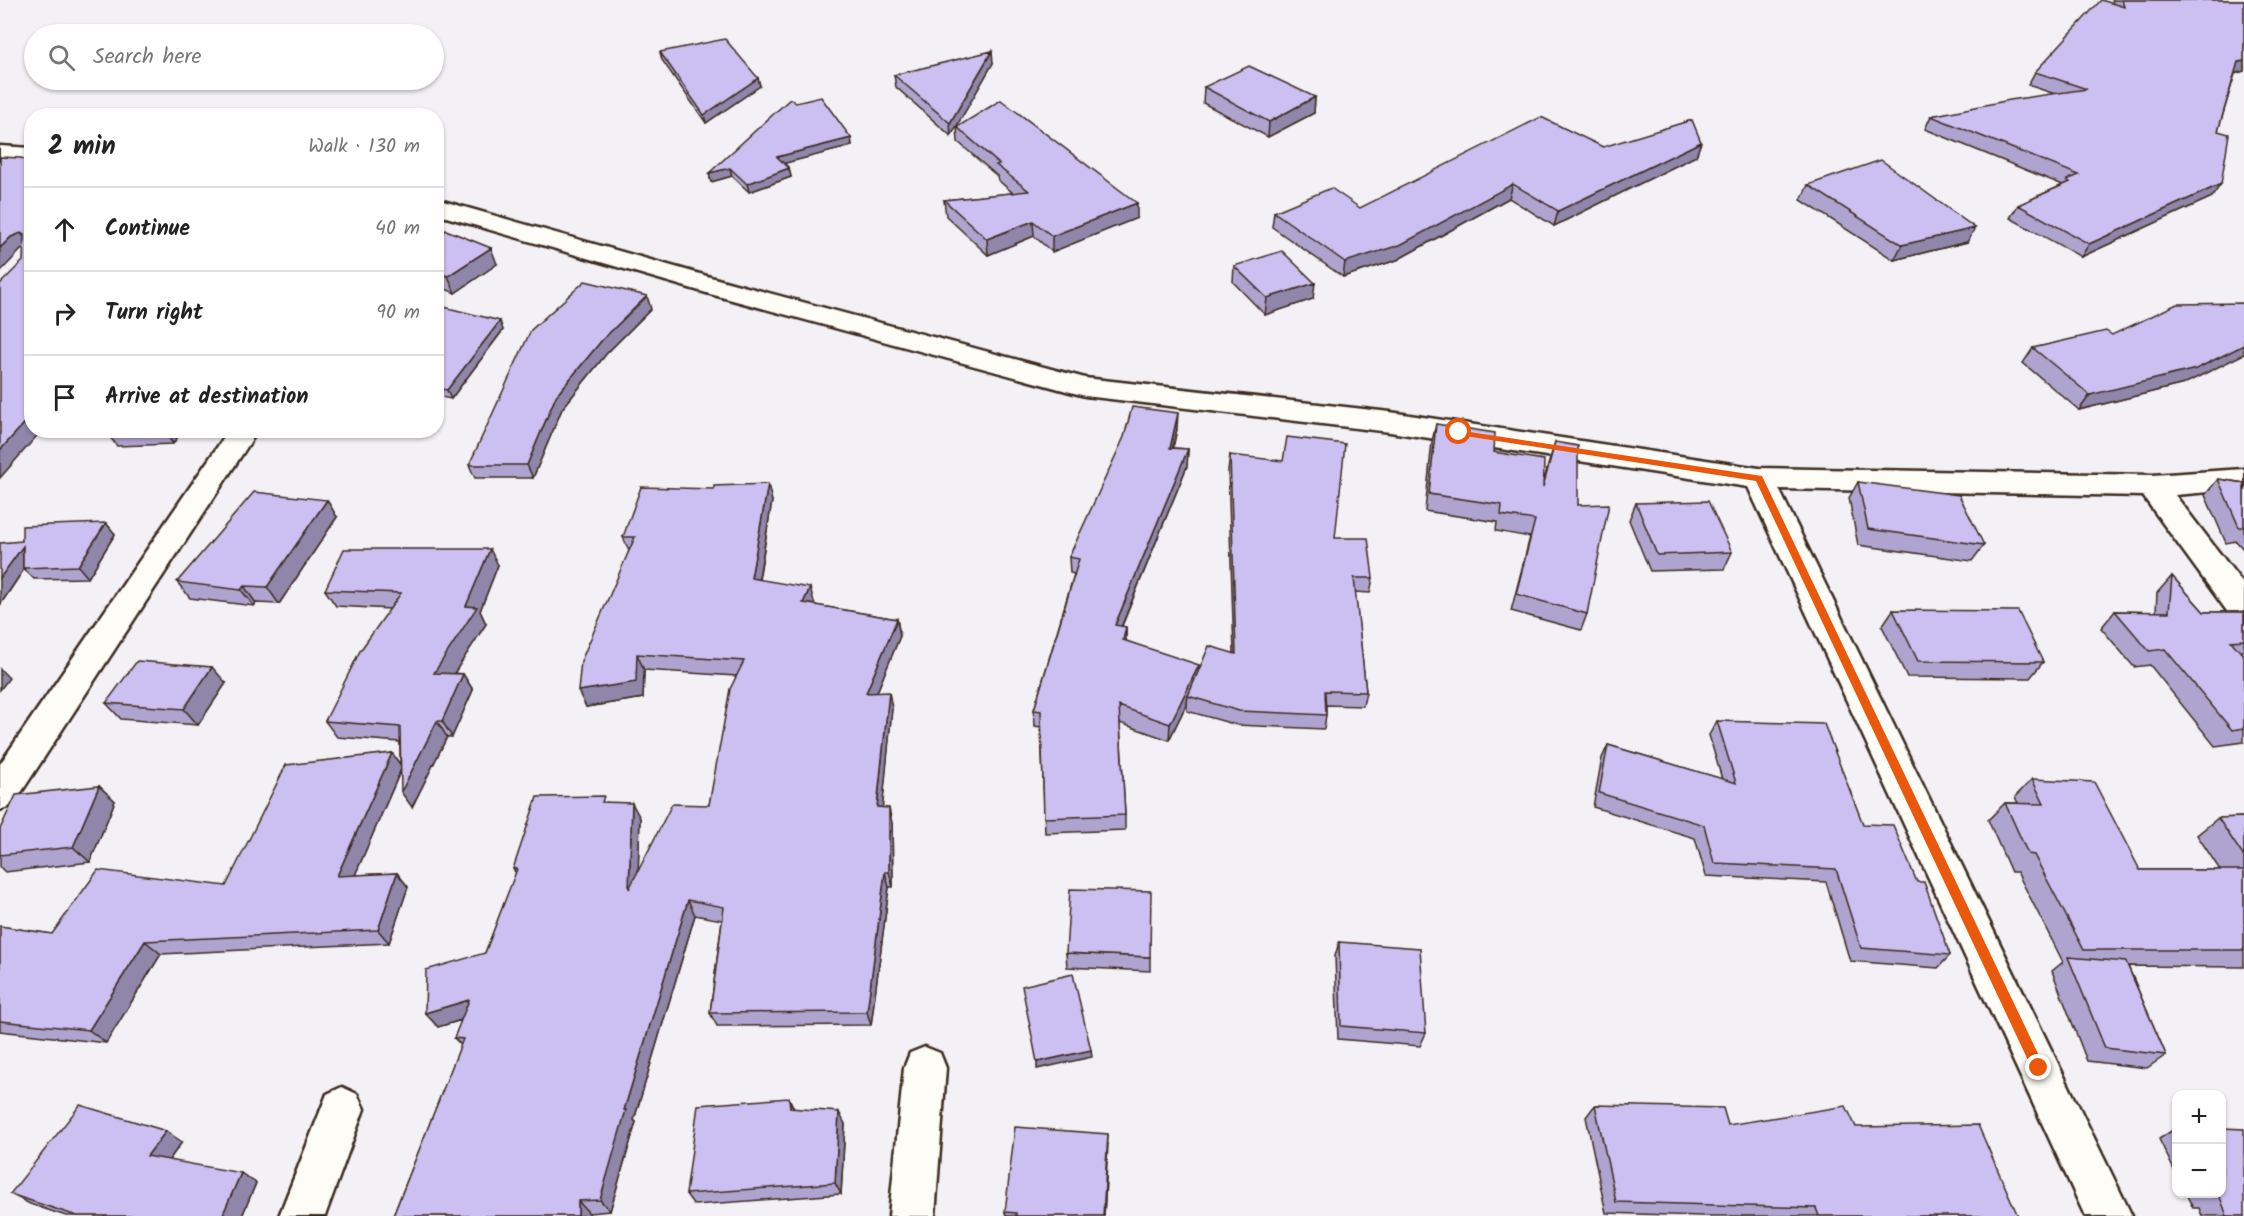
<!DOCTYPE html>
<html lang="en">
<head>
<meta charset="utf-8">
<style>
	:root { --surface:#fff; --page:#f6f6f6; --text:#222; --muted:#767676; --line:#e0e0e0 }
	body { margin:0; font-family:Kalam,sans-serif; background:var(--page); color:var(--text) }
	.controls { position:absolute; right:18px; bottom:18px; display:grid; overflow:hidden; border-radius:12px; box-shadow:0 2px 4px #0004 }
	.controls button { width:54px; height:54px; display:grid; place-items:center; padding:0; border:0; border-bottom:2px solid var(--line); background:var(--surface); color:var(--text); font:30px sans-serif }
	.stop { position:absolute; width:18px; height:18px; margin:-14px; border:4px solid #ea580c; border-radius:50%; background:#fff }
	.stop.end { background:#ea580c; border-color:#fff; box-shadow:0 2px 6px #0008 }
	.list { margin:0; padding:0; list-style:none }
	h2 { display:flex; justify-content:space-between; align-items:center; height:78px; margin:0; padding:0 24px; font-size:26px }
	h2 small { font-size:20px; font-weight:400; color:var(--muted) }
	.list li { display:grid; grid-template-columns:39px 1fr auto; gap:18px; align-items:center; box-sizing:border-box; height:84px; padding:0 24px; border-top:2px solid var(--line) }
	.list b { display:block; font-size:22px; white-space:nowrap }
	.list em { font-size:20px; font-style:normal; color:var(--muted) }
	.icon { flex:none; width:33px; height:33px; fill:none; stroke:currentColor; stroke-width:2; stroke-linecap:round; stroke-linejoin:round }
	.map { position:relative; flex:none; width:2244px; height:1216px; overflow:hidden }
	.search { position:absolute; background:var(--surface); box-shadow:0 2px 4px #0004; left:24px; top:24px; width:420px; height:66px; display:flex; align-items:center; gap:15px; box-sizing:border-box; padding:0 21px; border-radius:33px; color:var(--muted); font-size:22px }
	.panel { position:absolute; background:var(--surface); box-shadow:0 2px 4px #0004; left:24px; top:108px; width:420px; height:330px; border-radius:24px }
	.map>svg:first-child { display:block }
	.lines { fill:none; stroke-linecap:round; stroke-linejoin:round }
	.minor-casing { stroke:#3b2a1e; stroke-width:5 }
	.minor { fill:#fdfcf7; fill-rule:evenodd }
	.wall { fill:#afa4cf; stroke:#3b2a1e; stroke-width:1.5 }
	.shaded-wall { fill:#8f86a9; stroke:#3b2a1e; stroke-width:1.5 }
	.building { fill:#ccbff1; stroke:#3b2a1e; stroke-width:1.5 }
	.route { fill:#ea580c }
</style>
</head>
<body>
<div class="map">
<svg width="2244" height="1216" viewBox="0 0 2244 1216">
	<rect width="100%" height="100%" fill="#f3f0f6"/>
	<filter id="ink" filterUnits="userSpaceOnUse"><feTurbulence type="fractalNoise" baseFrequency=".0167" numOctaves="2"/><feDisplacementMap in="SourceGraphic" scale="12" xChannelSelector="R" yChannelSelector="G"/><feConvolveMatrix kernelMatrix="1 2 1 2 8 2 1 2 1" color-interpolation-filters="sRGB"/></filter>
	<g filter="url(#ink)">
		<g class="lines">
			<g class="minor-casing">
				<path id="minor" d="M0 146 32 148V162L0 160Z
					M436 199 728 282 1085 378 1390 412 1759 468 2152 475 2244 469V489L2175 495 2244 585V621L2232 618 2143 496 1779 489 2132 1216H2085L1748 487 1390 432 1085 396 710 294 436 214Z
					M229 430H258L13 805 0 810V764Z
					M925 1047 940 1053 946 1068 935 1216H889L904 1068 910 1053Z
					M342 1087 357 1094 364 1109 325 1216H279L327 1094Z"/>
			</g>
			<use href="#minor" class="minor"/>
		</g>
		<path class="wall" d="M2112 0H2244V71L2235 74 2218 131 2212 197 2081 257 2010 218 2018 205 2063 185 1925 129 1931 116 2055 94 2028 85 2035 72 2113 4Z
			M660 52 758 78 760 86 706 123 662 60Z
			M993 63 951 136 896 87 894 75Z
			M1204 87 1315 97 1314 113 1268 137 1203 103Z
			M957 127 1137 218 1052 252 1034 236 988 255 946 216 944 200 1013 193 998 180 997 176 958 142Z
			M851 138 852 146 784 163 789 168 791 177 749 192 732 176 711 182 709 173Z
			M1701 142 1696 156 1554 226 1509 198 1397 260 1343 277 1272 227 1274 212 1360 208 1603 147Z
			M1808 185 1967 242 1894 260 1801 200Z
			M436 236 497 264 455 293 436 285Z
			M1234 266 1313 299 1265 315 1233 282Z
			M436 305 503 330 451 399 436 396Z
			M651 309 607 353 562 409 533 478H475L469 465Z
			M2033 348 2184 384 2079 410 2023 363Z
			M1436 424 1494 452 1543 482 1555 442 1578 505 1587 614 1581 630 1511 611 1530 537 1496 531 1497 522 1425 511 1432 441Z
			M1177 429 1173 448 1188 449 1187 466 1122 626 1126 627V641L1199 669 1234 653 1228 470 1230 455 1335 538 1373 578 1370 593 1355 592 1366 692 1363 706 1326 705V715L1324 729 1237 725 1187 711V703L1169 740 1120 723 1125 815V830L1045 833 1041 727 1035 726 1034 710 1074 574 1070 573 1069 557Z
			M108 430H182L173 444 117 446 106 432Z
			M2218 479 2244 483V550L2236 541 2226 543 2205 495Z
			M1858 482 1984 545 1972 561 1858 545 1849 498Z
			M772 501 759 580 815 605 897 619 900 636 877 692 892 708 882 808 892 823 893 887H889L871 1025 717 1026 710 1013 722 920 695 915 634 1120 636 1122 610 1211 589 1213V1216H393L461 1045 454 1038 462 1020 438 1027 425 1013 485 953 516 873 513 869 607 802 640 818 638 871 709 805 736 676 644 670 643 698 586 707 629 551 623 537Z
			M1636 503 1732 552 1724 569 1650 571 1629 520Z
			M337 517 279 604 256 603 254 606 190 598 177 582Z
			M106 523 115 534 88 578 34 579 24 569 0 605 22 541Z
			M498 565 480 611 486 624 454 673 463 674 473 690 452 737H447L412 807 400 772 355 875 397 873 408 887 389 943 161 954 106 1043 0 1031V926L52 934 226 886 392 753 400 765V742L337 737 325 721 390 609 336 606 325 590Z
			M2172 576 2204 612H2244V649L2241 652 2244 656V742L2215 746 2150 665 2134 667 2101 628 2115 611 2156 612 2157 593Z
			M1893 610 2043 662 2030 678 1907 677 1882 626Z
			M226 683 198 725 121 719 106 703Z
			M1717 721 1863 824 1917 882 1950 955 1938 968 1850 961 1826 882 1706 876 1695 838 1593 807 1602 758 1608 745 1722 779 1709 735Z
			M2032 779 2140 870H2220L2197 835 2218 818 2244 817V967L2128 966 2166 1055 2147 1068 2087 1061 2052 971 2063 962 2017 872H2011L1988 820 2005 803H2018L2015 797Z
			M99 786 115 801 90 862 5 872 0 867V829Z
			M1339 942 1426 1033 1420 1046 1338 1039 1335 956Z
			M1066 953 1150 957V971L1067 967Z
			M789 1098 794 1109 845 1124 841 1194 694 1205 686 1194Z
			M1595 1105 1728 1125 1856 1127 2018 1216H1701L1606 1213 1586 1117Z
			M2176 1128V1174L2159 1139Z
			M182 1142 169 1160 256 1183 242 1216H66L30 1204 10 1194Z
			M1108 1144 1104 1216H1006L1005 1212Z
			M2186 1194H2222L2244 1216H2202L2199 1208H2193Z"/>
		<path class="shaded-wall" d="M992 51 993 63 951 136 950 123Z
			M2244 61V71L2230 75 2238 62Z
			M758 78 760 86 706 123 704 115Z
			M1315 97 1314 113 1268 137 1269 122Z
			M851 138 852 146 778 165 777 157Z
			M1701 142 1696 156 1554 226 1558 211Z
			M730 168 732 176 711 182 709 173Z
			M789 168 791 177 749 192 747 184Z
			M1513 184 1509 198 1397 260 1343 277 1345 262Z
			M2221 184 2212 197 2081 257 2089 244Z
			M1137 203V218L1052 252V236Z
			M1033 221 1034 236 988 255 987 239Z
			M1975 228 1967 242 1894 260 1902 245Z
			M21 233 31 247 21 250 0 272V248L11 237Z
			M491 248 497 264 455 293 448 276Z
			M1315 283 1313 299 1265 315 1267 298Z
			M647 296 651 309 607 353 562 409 533 478 527 465 556 396 602 340Z
			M500 321 503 330 451 399 447 390Z
			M2244 345V354L2184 384 2079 410 2090 395Z
			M1178 413 1177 429 1169 464 1170 448Z
			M32 415V430H42L0 478V450Z
			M163 430H182L173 444Z
			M1188 449 1187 466 1115 642V625Z
			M768 484 772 501 756 595 751 578Z
			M327 500 337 517 279 604 267 587Z
			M106 523 115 534 88 578 78 566Z
			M23 546V568L24 569 0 605V578Z
			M490 549 498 565 480 611 486 624 444 689 434 673 466 606Z
			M244 586 256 603 254 606 241 590Z
			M810 588 815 605 803 603Z
			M897 619 900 636 870 709 866 693Z
			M1126 627V643L1123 640Z
			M637 654 644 670 643 698 586 707 578 691Z
			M1199 665 1198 681 1188 696 1187 703 1169 740 1170 724Z
			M212 667 226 683 198 725 184 709Z
			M0 669 9 678 0 690Z
			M463 674 473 690 452 737 442 721Z
			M889 692 892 708 881 823 877 807Z
			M437 721 447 737 412 807 401 792Z
			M392 753 402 767 349 889 337 876Z
			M99 786 115 801 90 862 73 847Z
			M632 803 640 818 637 904 629 889Z
			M889 808 892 823 893 887 889 872Z
			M885 872 889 887 871 1025 867 1012Z
			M397 873 408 887 389 943 378 930Z
			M688 900 695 915 634 1120 636 1122 610 1211 600 1200 624 1110Z
			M145 941 161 954 106 1043 89 1030Z
			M469 1000 481 1014 438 1027 425 1013Z
			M1091 1050 1092 1057 1037 1069V1062Z
			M789 1098 795 1111 790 1108Z
			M839 1112 845 1124 841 1194 835 1183Z
			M166 1131 182 1142 164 1167 147 1156Z
			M1108 1134 1104 1216H1103Z
			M241 1173 256 1183 242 1216H222Z
			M578 1201 589 1213V1216H578Z"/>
		<path class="building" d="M2101 0 2124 7 2122 0H2244V61L2238 62 2218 131 2229 134 2221 184 2089 244 2018 205 2070 182 2067 180 2079 175 1931 116 2010 100 2087 89 2035 72Z
			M725 39 758 78 704 115 660 52Z
			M992 51 950 123 894 75Z
			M1249 66 1315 97 1269 122 1204 87Z
			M821 97 851 138 777 157 789 168 747 184 730 168 709 173 790 99 796 103Z
			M1001 100 1137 203 1052 236 1033 221 987 239 944 200 1029 191 996 165 999 164 957 127Z
			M1541 117 1603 147 1692 120 1701 142 1558 211 1513 184 1400 245 1345 262 1274 212 1331 188 1360 208Z
			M0 157 21 158 32 162V415L0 450V284L23 261 24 235 21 233 11 237 0 248Z
			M1881 160 1975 228 1902 245 1808 185Z
			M446 230 491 248 448 276 436 272V236Z
			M1282 251 1315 283 1267 298 1234 266Z
			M585 281 647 296 602 340 556 396 527 465H469L531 330Z
			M2244 303V345L2196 369 2090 395 2033 348 2106 331 2112 335 2177 304Z
			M436 305 500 321 447 390 436 388Z
			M1132 407 1178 413 1170 448 1188 449 1115 625 1126 627 1123 640 1199 665 1170 724 1119 706 1125 815 1044 818 1041 711 1034 710 1079 559 1069 557 1124 437Z
			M1436 424 1495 433 1494 452 1544 460 1543 487 1555 442 1578 446V505L1609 504 1587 614 1516 594 1535 520 1501 515 1502 505 1429 494Z
			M108 430H161L106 432Z
			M1287 437 1345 444 1335 538H1368L1373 578H1354L1366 692 1325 691 1326 715 1239 711 1188 696 1209 646 1236 654 1230 455 1283 461Z
			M2218 479 2244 483V527H2239Z
			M1858 482 1959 495 1984 545 1868 529Z
			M768 484 751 578 810 588 803 603 897 619 866 693 889 692 877 807 889 808V872H885L867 1012 710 1013 724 907 688 900 624 1110H626L600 1200 578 1201V1216H393L463 1039 454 1038 469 1000 425 1013 426 970 485 953 517 869H513L537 797 604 796 602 802 632 803 629 889 672 804 709 805 730 689 744 661 637 654 636 682 578 691 581 661 635 537H623L641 487 714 489V486Z
			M254 492 327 500 267 587 244 586 241 590 177 582Z
			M1708 501 1732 552 1657 555 1636 503Z
			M106 523 78 566 23 568V546L0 578V543L22 541V526Z
			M344 549H490L466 606 477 607 434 673 463 674 442 721H437L401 792 400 727 325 721 360 651 401 593 325 590Z
			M2172 576 2204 612H2244V640L2231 641 2244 656V728L2232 730 2165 649 2149 651 2115 611 2169 612Z
			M1893 610 2018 611 2043 662 1918 661Z
			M137 661 212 667 184 709 106 703Z
			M1717 721 1824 724 1863 824 1893 825 1917 882H1924L1950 955 1861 948 1836 869 1714 863 1704 825 1599 793 1608 745 1736 783Z
			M392 753 337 876 397 873 378 930 145 941 89 1030 0 1021V926L52 934 98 870 226 886 286 765Z
			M2032 779 2094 782 2140 870H2244V950H2084L2034 855 2028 854 2005 803 2044 804Z
			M99 786 73 847 0 855V829L16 795Z
			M2244 817V857L2218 818Z
			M1070 889 1151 891 1150 957 1066 953Z
			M1339 942 1420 948 1426 1033 1341 1026Z
			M2068 957 2126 962 2166 1055 2105 1048Z
			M1073 974 1091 1050 1037 1062 1022 986Z
			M789 1098 790 1108 839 1112 835 1183 686 1194 698 1105Z
			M80 1105 166 1131 147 1156 241 1173 222 1216H77L10 1194Z
			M1595 1105 1723 1108 1728 1125 1846 1106 1856 1127 1978 1125 2018 1216H1819L1816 1208 1616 1202Z
			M1015 1127 1108 1134 1103 1216H1016V1213L1005 1212Z
			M2222 1128 2244 1129V1216H2227L2220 1197H2214L2212 1194H2222Z"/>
	</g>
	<path class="route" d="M1456 430 1762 476 2043 1064 2045 1068 2043 1073 2039 1075 2034 1073 1756 481 1459 435 1456 434Z"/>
</svg>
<div class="controls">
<button>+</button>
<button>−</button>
</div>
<div class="stop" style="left:1459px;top:432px"></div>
<div class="stop end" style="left:2039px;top:1068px"></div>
<div class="search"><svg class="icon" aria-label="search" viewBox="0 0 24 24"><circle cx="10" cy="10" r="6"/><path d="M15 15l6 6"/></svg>Search here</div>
<section class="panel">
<h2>2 min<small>Walk · 130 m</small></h2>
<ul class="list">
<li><svg class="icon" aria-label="ahead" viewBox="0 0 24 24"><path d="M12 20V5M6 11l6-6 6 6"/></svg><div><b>Continue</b></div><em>40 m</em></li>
<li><svg class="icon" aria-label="right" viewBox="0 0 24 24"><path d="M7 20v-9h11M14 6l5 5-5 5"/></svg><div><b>Turn right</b></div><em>90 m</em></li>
<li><svg class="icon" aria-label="arrive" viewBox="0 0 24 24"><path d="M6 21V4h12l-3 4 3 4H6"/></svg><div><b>Arrive at destination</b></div></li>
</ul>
</section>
</div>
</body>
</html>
